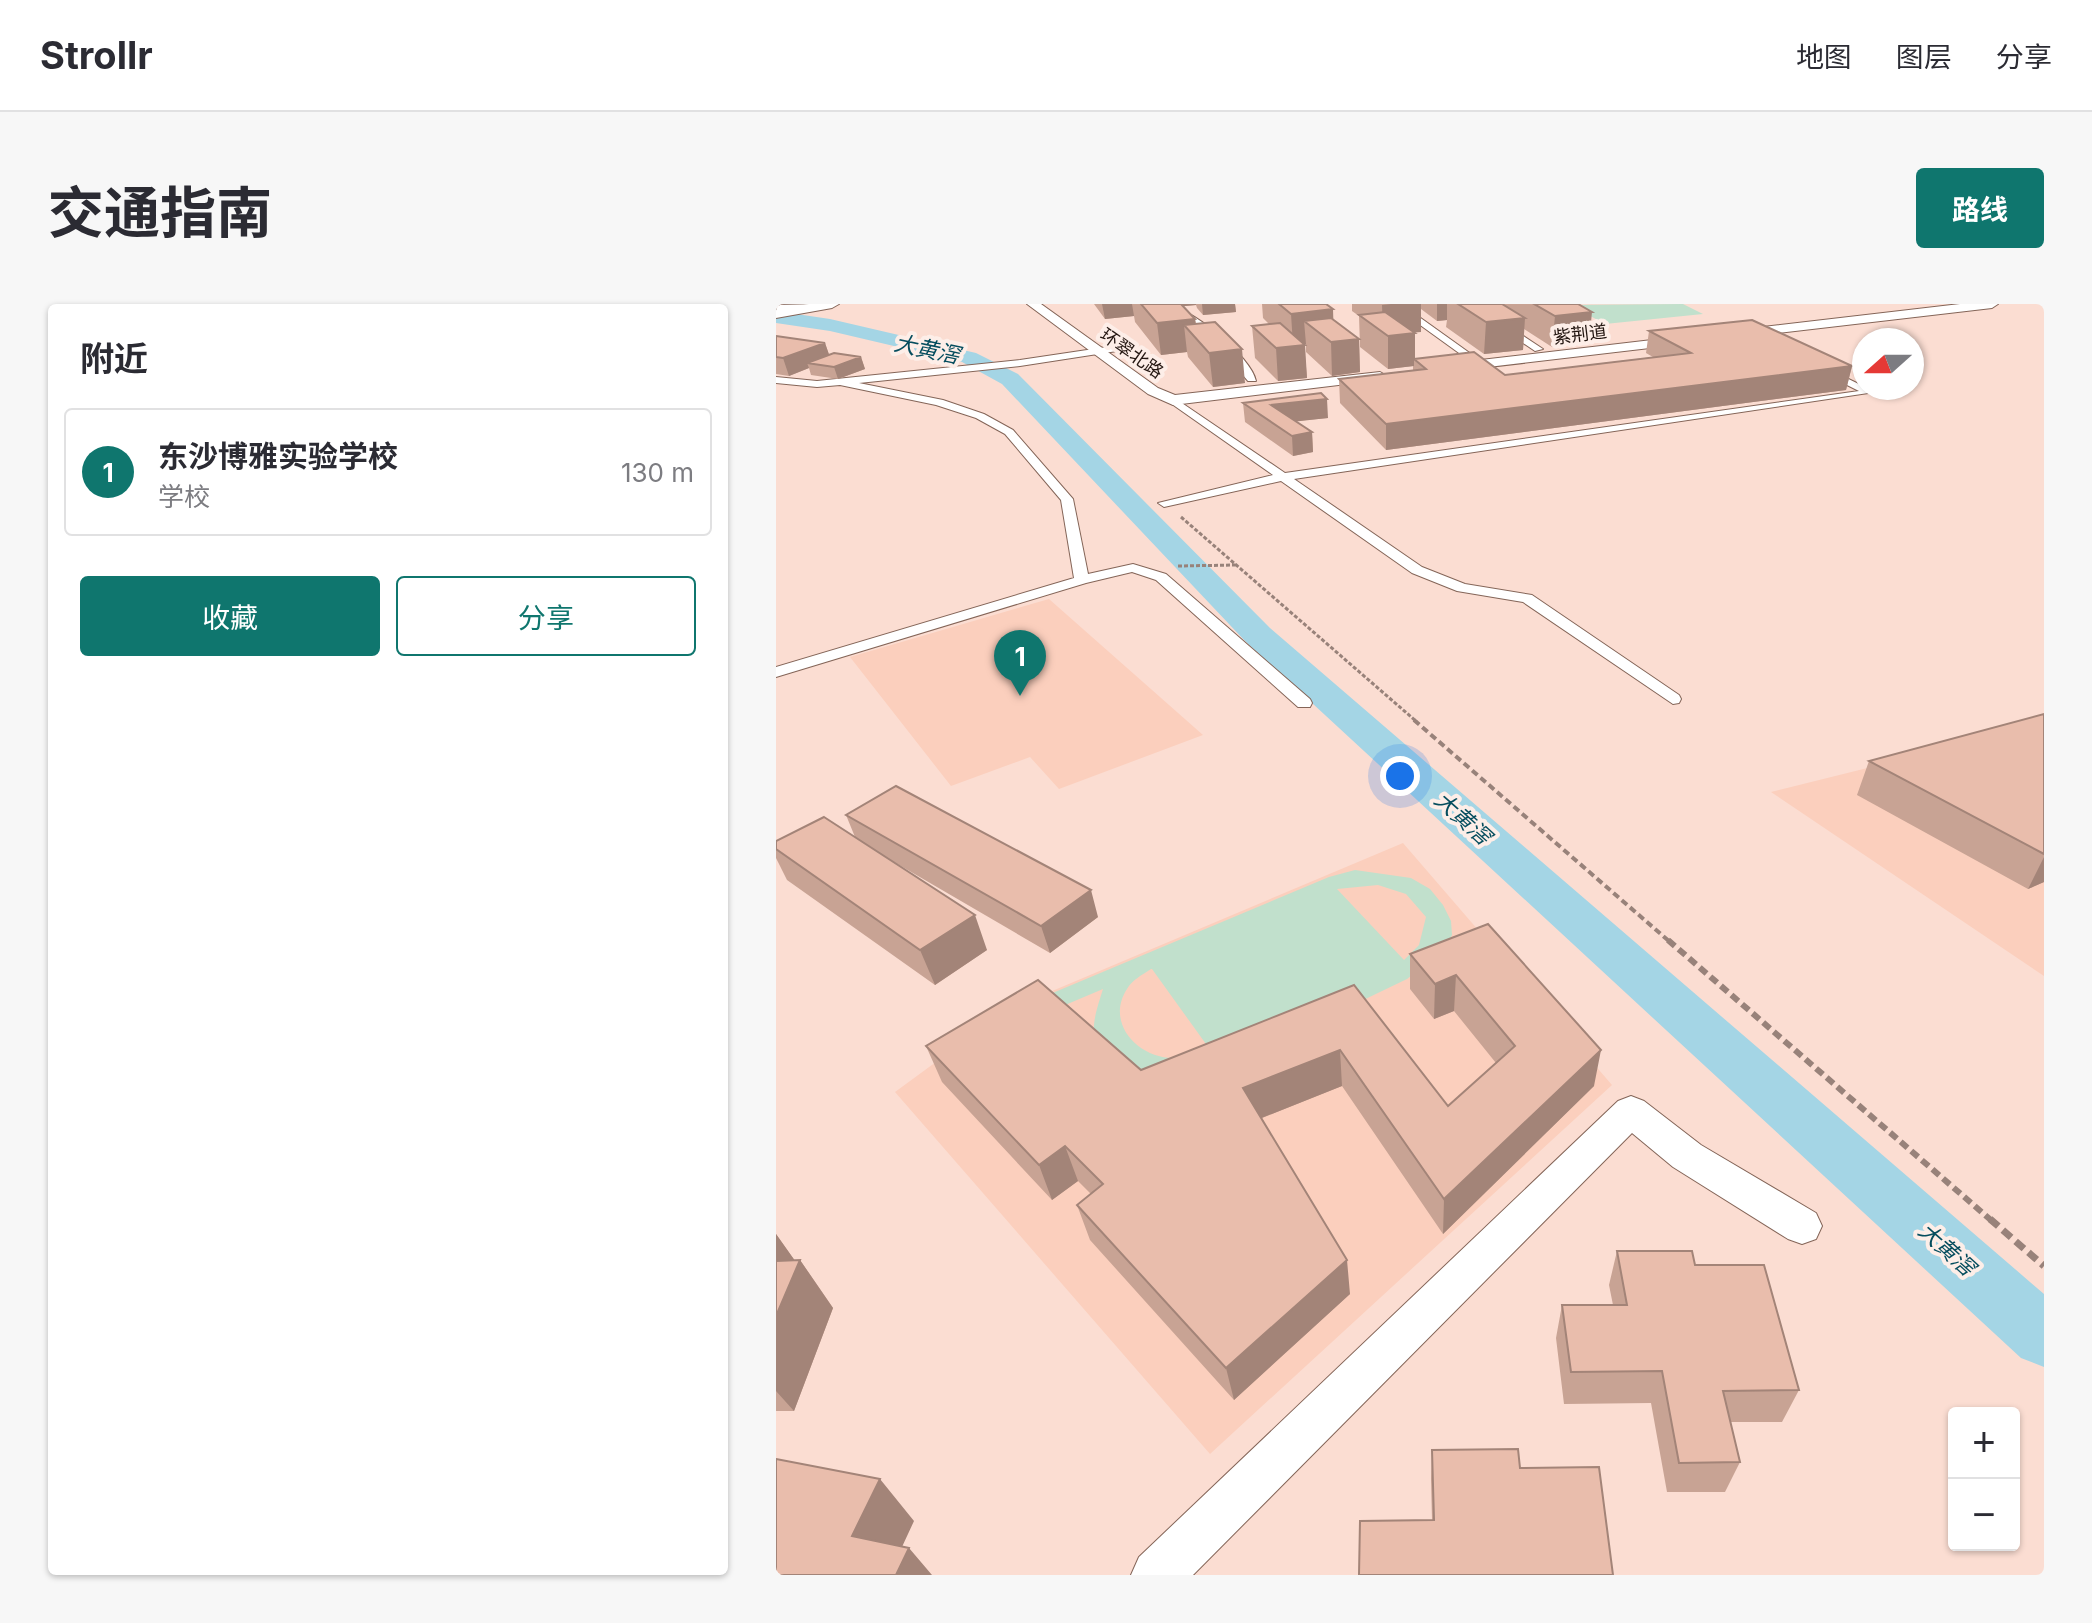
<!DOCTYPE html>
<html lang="zh">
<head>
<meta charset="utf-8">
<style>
	:root { --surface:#fff; --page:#f7f7f7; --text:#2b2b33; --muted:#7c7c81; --line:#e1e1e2; --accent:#0f766e }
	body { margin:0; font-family:Inter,"Noto Sans SC",sans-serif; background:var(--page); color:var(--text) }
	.controls { position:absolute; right:24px; bottom:24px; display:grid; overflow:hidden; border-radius:8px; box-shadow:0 2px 6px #0004 }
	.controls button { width:72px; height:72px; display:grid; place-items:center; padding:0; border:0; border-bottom:2px solid var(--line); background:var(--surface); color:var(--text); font:40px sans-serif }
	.compass { position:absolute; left:1076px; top:24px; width:72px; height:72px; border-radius:50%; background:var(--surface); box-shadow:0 2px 6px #0004; rotate:249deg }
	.you { position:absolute; left:624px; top:472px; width:28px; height:28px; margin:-20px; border:6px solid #fff; border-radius:50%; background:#1a73e8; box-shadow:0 0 0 12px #1a73e833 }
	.badge { display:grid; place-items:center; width:52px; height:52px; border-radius:50%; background:var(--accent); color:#fff; font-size:26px; font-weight:700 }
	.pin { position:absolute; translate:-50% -66px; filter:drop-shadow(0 2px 4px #0008) }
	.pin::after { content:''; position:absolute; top:42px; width:28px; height:24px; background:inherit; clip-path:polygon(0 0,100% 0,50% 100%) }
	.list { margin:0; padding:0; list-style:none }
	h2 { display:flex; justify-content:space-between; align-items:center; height:104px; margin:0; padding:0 32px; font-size:34px }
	h2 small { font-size:26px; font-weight:400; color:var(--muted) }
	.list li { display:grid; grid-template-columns:52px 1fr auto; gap:24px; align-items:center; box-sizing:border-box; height:128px; margin:0 16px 16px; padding:0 16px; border:2px solid var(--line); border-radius:8px }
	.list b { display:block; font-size:30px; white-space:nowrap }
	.list p { margin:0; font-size:26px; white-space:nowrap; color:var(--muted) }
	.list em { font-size:26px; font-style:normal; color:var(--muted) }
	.actions { display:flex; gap:16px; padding:24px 32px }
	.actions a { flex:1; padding:18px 0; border:2px solid var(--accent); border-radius:8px; text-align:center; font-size:28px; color:var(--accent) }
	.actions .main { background:var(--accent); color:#fff }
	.map { position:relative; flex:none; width:1268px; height:1271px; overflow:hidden; border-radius:8px }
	header { display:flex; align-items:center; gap:48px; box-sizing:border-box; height:112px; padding:0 40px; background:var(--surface); border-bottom:2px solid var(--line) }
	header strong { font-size:38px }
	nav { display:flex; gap:44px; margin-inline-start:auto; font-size:28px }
	.intro { display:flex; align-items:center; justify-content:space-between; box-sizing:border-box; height:192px; padding:0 48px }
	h1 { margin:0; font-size:56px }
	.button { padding:20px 36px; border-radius:8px; background:var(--accent); color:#fff; font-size:28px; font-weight:700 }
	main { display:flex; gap:48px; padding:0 48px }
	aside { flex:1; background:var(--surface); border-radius:8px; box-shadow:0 2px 6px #0004 }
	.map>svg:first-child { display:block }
	.built { fill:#fbcfbd }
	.green { fill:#c1e0cc; fill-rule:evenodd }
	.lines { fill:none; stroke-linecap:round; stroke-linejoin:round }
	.river { fill:#a4d5e5; fill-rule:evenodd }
	.street-casing { stroke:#846558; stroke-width:2 }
	.secondary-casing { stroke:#846558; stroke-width:2 }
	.primary-casing { stroke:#846558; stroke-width:2 }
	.highway-casing { stroke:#846558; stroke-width:2 }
	.path-far3 { stroke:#98827a; stroke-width:3; stroke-dasharray:4 2; stroke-linecap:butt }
	.path-far2 { stroke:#98827a; stroke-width:4; stroke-dasharray:7 4; stroke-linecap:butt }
	.path-far1 { stroke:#98827a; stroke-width:6; stroke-dasharray:9 5; stroke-linecap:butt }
	.path { stroke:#98827a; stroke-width:7; stroke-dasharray:11 6; stroke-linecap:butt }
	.street { fill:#fff; fill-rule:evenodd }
	.secondary { fill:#fff; fill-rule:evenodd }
	.primary { fill:#fff; fill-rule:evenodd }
	.highway { fill:#fff; fill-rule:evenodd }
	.wall { fill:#c8a394 }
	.shaded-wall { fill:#a38478 }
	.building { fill:#e9bdac; stroke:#a38478; stroke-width:2 }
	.labels { text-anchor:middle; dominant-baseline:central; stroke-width:8; stroke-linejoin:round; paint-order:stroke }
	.far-street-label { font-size:18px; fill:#231611; stroke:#fdeee8 }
	.water-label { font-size:22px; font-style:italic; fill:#054d5e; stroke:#fdeee8 }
</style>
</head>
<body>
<header>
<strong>Strollr</strong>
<nav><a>地图</a><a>图层</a><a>分享</a></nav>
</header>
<div class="intro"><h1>交通指南</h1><a class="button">路线</a></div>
<main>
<aside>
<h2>附近<small></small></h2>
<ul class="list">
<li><span class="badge">1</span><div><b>东沙博雅实验学校</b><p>学校</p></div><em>130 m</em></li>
</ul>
<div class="actions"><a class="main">收藏</a><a>分享</a></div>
</aside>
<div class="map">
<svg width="1268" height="1271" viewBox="0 0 1268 1271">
	<rect width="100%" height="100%" fill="#fbddd2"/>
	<path class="built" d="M273 295 427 431 283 485 254 453 175 482 74 353Z
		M1268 420V672L995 488Z
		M627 539 836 781 434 1150 119 788 231 706Z"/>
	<path class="green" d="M907 0 927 10 829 20 794 1Z
		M579 566 635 574 654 585 667 601 675 617 676 631 668 646 631 675 446 764 358 769C315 736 310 738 327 685L256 715 248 701 553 573ZM602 581 630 590 650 613 643 641 628 656 561 585ZM375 665H376L435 747C423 749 409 754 397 754 362 754 329 719 351 685 356 676 366 671 375 665Z"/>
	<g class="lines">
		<path class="river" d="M0 7 54 15 200 49 242 70 494 324 1268 990V1063L1245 1054 470 338 226 80 186 58 54 27 0 19Z"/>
		<g class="street-casing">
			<path id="street" d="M386 0C412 0 476 53 480 77H472L435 34Z
				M615 0H625L709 60 701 62Z
				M689 0H699L767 45 759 47Z
				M338 42 341 47 244 62 83 79 167 96 208 110 237 126 297 195 312 270 357 260 390 270 534 395 536 399 534 403H522L380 276 356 268 310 279 0 373V363L298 274 285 196 229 130 200 114 160 101 64 81 41 83 0 79V73L41 77 244 56Z
				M1048 63 1099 88 518 175 646 263 689 280 756 291 903 391 905 395 903 399 897 400 747 298 681 287 636 269 505 177 388 203 382 199 497 171 393 98 392 96 397 93 509 169 1083 87 1045 68Z"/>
		</g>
		<g class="secondary-casing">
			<path id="secondary" d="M251 0H265L382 84 399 91 604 68 611 72 604 76 397 101 372 90Z
				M1184 0H1222L1216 4 670 68 663 64 670 60Z
				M855 792 868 797 925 841 1040 909 1046 922 1040 935 1026 940 1012 935 897 863 856 829 417 1271H355L363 1253 842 797Z"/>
		</g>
		<g class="primary-casing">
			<path id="primary" d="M33 0H63L56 4 0 14V6Z"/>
		</g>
		<g class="highway-casing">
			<path id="highway" d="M44 0 36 5 0 11V1Z"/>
		</g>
		<path class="path-far3" d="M405 213 641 418
			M402 262 460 261"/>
		<path class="path-far2" d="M638 416 894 638"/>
		<path class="path-far1" d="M892 636 1216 917"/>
		<path class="path" d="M1214 915 1268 962"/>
		<use href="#street" class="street"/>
		<use href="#secondary" class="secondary"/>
		<use href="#primary" class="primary"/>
		<use href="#highway" class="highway"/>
	</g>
	<path class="wall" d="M318 0H459L460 8 427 11 421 4 420 1 407 2 419 15 420 20 469 79 437 83 412 53 411 48 385 51 359 18 358 12 329 15Z
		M486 0H550L557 5V15L583 35 584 68 556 72 530 48V40H528L531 74 502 77 479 54 476 22 493 20 487 14Z
		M576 0H802L813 39 776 43 748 25 747 46 708 50 670 23 671 16 661 17 645 5V28H638L639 55 729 71 877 53 870 49 873 27 1076 62 1070 86 610 146 564 99 563 75 637 66V62L612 65 584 43 583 12 576 7Z
		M0 32 49 39 53 51 85 53 89 65 62 75 35 71 33 64 13 72 0 70Z
		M467 99 552 114 520 117 536 128 537 148 517 152 469 118Z
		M1268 410V578L1252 585 1081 491 1093 457Z
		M70 511 322 613 274 649 118 558 211 646 159 681 11 576 0 554V537L79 533Z
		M712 620 818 782 667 930 566 782 486 814 574 990 458 1096 314 936 301 901 315 890 302 877 276 896 166 778 150 742 365 766 578 681 672 802 720 759 678 707 658 715 634 685V650Z
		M0 930 19 957 24 956 57 1004 18 1107H0Z
		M841 947 919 961 1023 1086 1006 1118H954L964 1158 949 1188H891L875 1099 788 1100 780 1034 786 1001H837L833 981Z
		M656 1146 744 1164 837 1271 656 1216 655 1175Z"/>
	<path class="shaded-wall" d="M326 0H356L358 12 329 15Z
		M398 0H420V1L399 3Z
		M426 0H459L460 8 427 11Z
		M510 0H548L557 5 558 36 528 17 530 40 517 41 515 10Z
		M615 0H645V28L610 31 607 29 606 1Z
		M661 0H671V16L661 17Z
		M816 8 813 39 776 43 779 12Z
		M749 14 747 46 708 50 710 18Z
		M419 15 422 36 408 21 411 48 385 51 381 19Z
		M639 29V56L638 55V62L612 65V32Z
		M583 35 584 68 556 72 555 38Z
		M49 39 55 56 31 59 33 64 13 72 7 54Z
		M529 41 531 74 502 77 500 44Z
		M466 45 469 79 437 83 433 49Z
		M85 53 89 65 62 75 58 63Z
		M1076 62 1070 86 610 146V120Z
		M551 95 552 114 497 120 495 101Z
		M536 128 537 148 517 152 516 132Z
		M1268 553V578L1252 585Z
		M315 586 322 613 274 649 265 622Z
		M199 611 211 646 159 681 144 646Z
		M680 671 678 707 658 715 659 680Z
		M564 746 566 782 473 819 467 784Z
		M825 746 818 782 667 930 668 895Z
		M289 842 302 877 276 896 263 861Z
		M0 930 22 961 24 956 57 1004 18 1107 0 1087Z
		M571 956 574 990 458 1096 450 1064Z
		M104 1175 138 1217 113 1271 76 1232Z
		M133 1244 156 1271H120Z"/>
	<path class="building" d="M365 0H405L419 15 381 19Z
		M503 0H550L557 5 515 10Z
		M682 0H726L749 14 710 18Z
		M758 0H802L816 8 779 12Z
		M609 8 639 29 612 32 583 11Z
		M555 14 583 35 555 38 528 17Z
		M976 16 1076 62 610 120 563 75 650 65 638 55 698 48 729 71 915 49 873 27Z
		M439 18 466 45 433 49 408 21Z
		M504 19 529 41 500 44 476 22Z
		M0 32 49 39 7 54 0 53Z
		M58 49 85 53 58 63 31 59Z
		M545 89 551 95 495 101 536 128 516 132 467 99Z
		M1268 410V550L1093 457Z
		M120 482 315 586 265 622 70 511Z
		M48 513 199 611 144 646 0 545V537Z
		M712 620 825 746 668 895 564 746 467 784 571 956 450 1064 301 901 327 880 289 842 263 861 150 742 262 676 365 766 578 681 672 802 739 742 680 671 659 680 634 650Z
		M841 947H916L919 961H988L1023 1086 947 1087 964 1158 903 1159 886 1067 795 1068 786 1001H851Z
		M24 956 0 1012V957Z
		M742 1145 744 1164 823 1163 837 1271H583L584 1217 658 1216 656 1146Z
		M0 1155 104 1175 76 1232 133 1244 120 1271H0Z"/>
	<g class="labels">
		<g class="far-street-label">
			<text transform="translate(804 30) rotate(-7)">紫荆道</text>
			<text transform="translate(356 49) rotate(35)">环翠北路</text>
		</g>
		<g class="water-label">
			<text transform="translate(151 45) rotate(12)">大黄滘</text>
			<text transform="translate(687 514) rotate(42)">大黄滘</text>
			<text transform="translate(1171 945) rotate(42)">大黄滘</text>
		</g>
	</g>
</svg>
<div class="controls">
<button>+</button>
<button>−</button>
</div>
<svg class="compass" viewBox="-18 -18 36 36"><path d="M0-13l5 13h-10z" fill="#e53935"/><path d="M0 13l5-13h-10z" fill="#7c7c81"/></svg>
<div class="you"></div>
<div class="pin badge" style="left:244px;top:392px">1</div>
</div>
</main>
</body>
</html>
